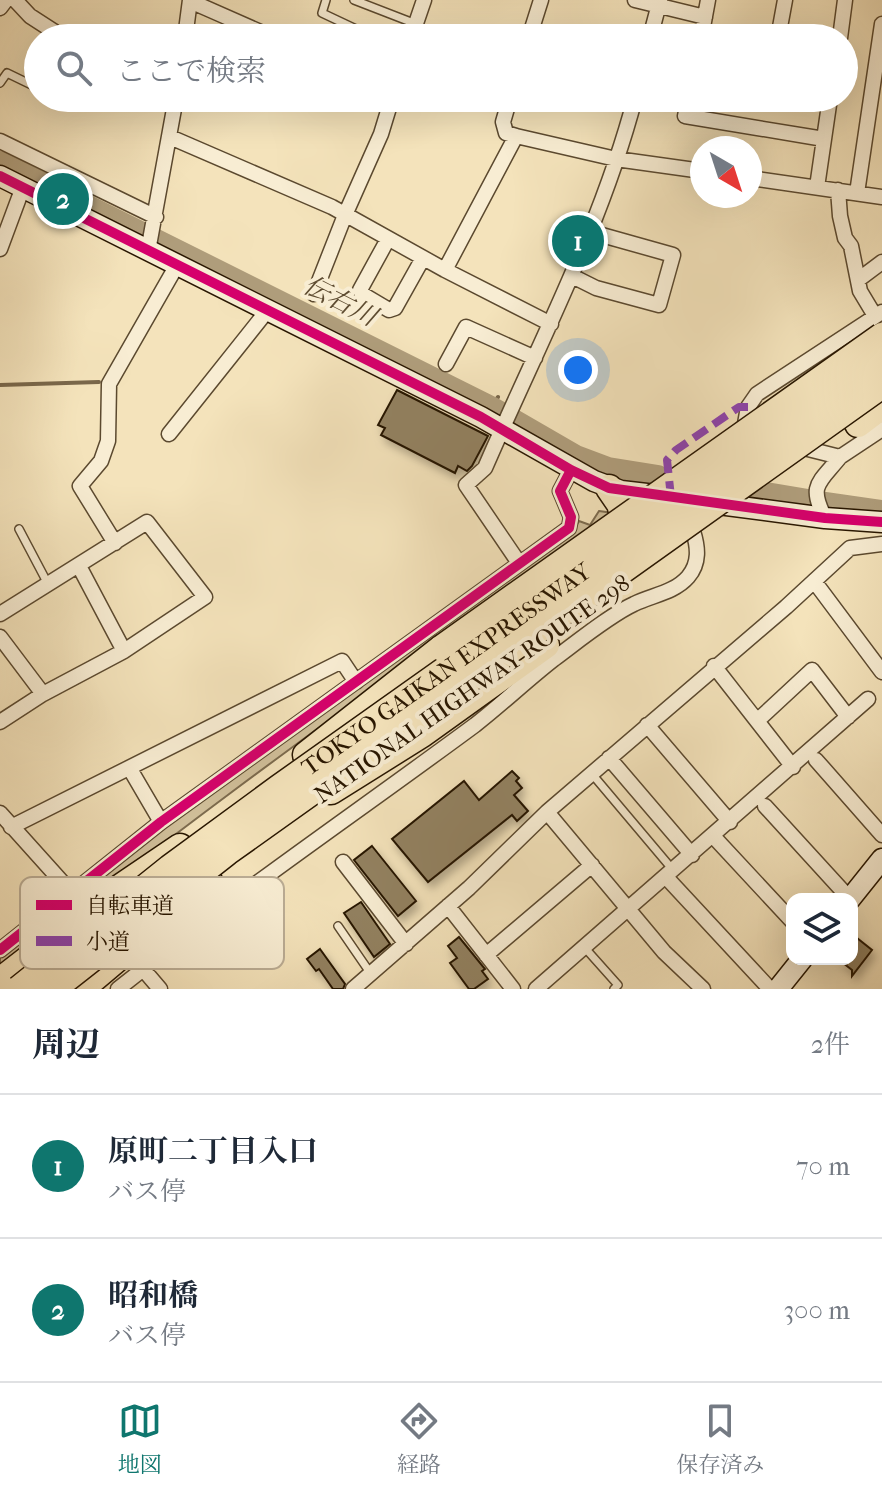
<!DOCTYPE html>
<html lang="ja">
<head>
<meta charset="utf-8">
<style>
	:root { --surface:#fff; --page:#f2f2f3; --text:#1f2937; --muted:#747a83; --line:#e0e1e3; --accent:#0f766e }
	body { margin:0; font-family:"IM FELL French Canon","Noto Serif JP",serif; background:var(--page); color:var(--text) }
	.controls { position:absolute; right:24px; bottom:24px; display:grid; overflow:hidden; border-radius:16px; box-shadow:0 8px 32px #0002 }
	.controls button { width:72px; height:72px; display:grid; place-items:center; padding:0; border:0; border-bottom:2px solid var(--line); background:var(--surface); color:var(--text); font:40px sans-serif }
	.compass { position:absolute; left:690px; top:136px; width:72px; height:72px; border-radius:50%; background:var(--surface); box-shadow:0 8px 32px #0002; rotate:141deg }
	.you { position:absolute; left:578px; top:370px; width:28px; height:28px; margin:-20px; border:6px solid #fff; border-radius:50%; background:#1a73e8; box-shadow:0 0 0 12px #1a73e833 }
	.badge { display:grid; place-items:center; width:52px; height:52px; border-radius:50%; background:var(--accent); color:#fff; font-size:26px; font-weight:700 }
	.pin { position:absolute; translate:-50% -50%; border:4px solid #fff; box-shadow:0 2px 8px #0006 }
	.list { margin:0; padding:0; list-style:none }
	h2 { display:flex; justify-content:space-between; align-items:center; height:104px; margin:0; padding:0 32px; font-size:34px }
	h2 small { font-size:26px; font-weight:400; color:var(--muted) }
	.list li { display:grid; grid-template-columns:52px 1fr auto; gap:24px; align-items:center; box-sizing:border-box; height:144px; padding:0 32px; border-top:2px solid var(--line) }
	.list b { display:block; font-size:30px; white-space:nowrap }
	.list p { margin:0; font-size:26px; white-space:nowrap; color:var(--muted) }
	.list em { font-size:26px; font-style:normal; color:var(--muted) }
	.icon { flex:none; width:44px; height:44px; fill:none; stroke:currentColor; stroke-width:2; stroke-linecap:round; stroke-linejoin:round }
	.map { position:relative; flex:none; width:882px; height:989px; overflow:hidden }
	.search { position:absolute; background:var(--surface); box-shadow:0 8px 32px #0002; left:24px; right:24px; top:24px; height:88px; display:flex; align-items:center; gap:20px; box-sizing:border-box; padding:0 28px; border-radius:44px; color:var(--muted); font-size:30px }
	.sheet { height:392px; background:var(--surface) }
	nav { display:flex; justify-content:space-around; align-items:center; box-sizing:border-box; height:112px; border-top:2px solid var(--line); background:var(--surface); font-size:22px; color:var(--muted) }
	nav a { display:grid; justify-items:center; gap:4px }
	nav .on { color:var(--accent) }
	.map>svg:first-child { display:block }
	.green { fill:#d1c09b; stroke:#7c6b4e; stroke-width:2 }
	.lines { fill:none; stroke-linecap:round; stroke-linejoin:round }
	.stream { stroke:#79674a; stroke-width:4 }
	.river { stroke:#af9d7b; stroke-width:22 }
	.building { fill:#928161; stroke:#281600; stroke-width:2; filter:url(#shadow) }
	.lane-casing { stroke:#5b492f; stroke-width:10 }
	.street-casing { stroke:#5b492f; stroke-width:17 }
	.secondary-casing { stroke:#281600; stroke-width:23 }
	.highway-casing { stroke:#281600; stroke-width:29 }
	.lane { stroke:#f8edd3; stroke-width:7 }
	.street { stroke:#f8edd3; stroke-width:14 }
	.secondary { stroke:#f8edd3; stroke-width:20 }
	.highway { stroke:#f4e3bb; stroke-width:26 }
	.highway-bridge-casing { stroke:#281600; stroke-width:29; stroke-linecap:butt }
	.highway-bridge { stroke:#f4e3bb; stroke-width:26 }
	.quiet { stroke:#8e44ad; stroke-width:8; stroke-dasharray:16 8; stroke-linecap:butt }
	.cycleway-casing { stroke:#f8edd3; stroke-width:15 }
	.cycleway { stroke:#d6006c; stroke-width:10 }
	.labels { text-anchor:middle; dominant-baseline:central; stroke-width:8; stroke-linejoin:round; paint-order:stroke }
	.street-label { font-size:24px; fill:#281600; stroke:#f8edd3 }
	.water-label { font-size:26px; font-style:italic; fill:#5e4c31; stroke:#f8edd3 }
	.key { fill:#f8edd3; stroke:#baac94; stroke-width:2 }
	.key-label { font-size:22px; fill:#281600 }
</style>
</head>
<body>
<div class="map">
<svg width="882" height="989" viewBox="0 0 882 989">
	<defs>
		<filter id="shadow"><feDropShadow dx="3.5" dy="6" stdDeviation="4" flood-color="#0004"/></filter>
	</defs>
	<rect width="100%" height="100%" fill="#f4e3bb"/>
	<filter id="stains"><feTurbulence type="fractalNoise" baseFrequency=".0025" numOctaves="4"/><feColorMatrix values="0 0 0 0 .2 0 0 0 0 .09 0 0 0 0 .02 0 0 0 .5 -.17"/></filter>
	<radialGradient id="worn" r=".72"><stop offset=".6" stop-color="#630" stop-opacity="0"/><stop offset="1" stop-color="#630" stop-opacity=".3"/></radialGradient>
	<path class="green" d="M599 511 613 513C407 664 199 811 0 971V956L114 864 572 533 579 521 590 525Z"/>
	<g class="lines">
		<path class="stream" d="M0 385 99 382
			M491 407 498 397"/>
		<path class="river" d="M0 162 491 407 576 456 608 468 658 476
			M759 492 808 500
			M825 503 882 511"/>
	</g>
	<path class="building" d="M397 390 488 436 472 466 467 471 458 466 455 473 381 435 385 428 378 425Z
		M512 771 519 778 516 781 522 788 514 795 528 811 517 821 512 815 428 882 392 839 464 781 479 800Z
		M372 846 416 901 398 916 354 860Z
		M361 902 390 944 374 957 344 913Z
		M852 934 872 950 852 976V970L838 959H852Z
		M459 937 485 969 482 971 488 979 474 989H469L450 963 457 958 448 946Z
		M320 949 345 984 343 989H333L319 969 316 971 307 959Z"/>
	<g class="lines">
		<g class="lane-casing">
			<path id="lane" d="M326 0 322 13 375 38
				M354 0 416 24
				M0 83 7 73 38 88
				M19 529 48 584
				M592 774 673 870
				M338 926 371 974
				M585 948 618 985 614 989"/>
		</g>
		<g class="street-casing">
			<path id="street" d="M15 0 30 16 64 38
				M635 0 705 17
				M190 1 274 38
				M0 8 6 0
				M185 38 190 0
				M411 38 424 0
				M529 38 541 0
				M650 38 660 0
				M701 38 708 0
				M778 38 785 0
				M840 38 845 0
				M510 98 503 122 506 133 516 136
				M689 98 685 116 824 139
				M170 137 332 207 445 270 551 324
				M0 141 156 217
				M750 178 882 197
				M817 187 830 98
				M838 190 840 216 845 238 851 246 860 291 875 316
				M857 193 882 24
				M388 239 360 290 362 294 389 310 395 308 423 258
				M0 249 23 187
				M148 251 176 98
				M445 270 516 136 616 159 702 171
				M572 276 596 288 659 305 673 255 591 232
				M858 280 882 262
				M314 294 345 215 381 134 392 98
				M446 364 466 327 535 358
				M169 434 267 311
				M743 435 748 407 757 394 882 312
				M808 449 840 457 882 429
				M825 518C808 485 819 483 840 457
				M115 543 80 486 101 461 108 441 109 384 177 265
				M519 563 466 485 485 468C538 345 601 227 635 98
				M79 566 124 651
				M814 581 882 672
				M0 614 147 522 205 597 124 651 43 694
				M0 637 43 694 0 722
				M714 666 793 767
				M757 721 812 670 848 717
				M647 725 730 822
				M609 758 692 855
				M816 760 882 835
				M130 769 161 822
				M765 806 850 899
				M547 812 664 952 703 989
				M0 813 71 892
				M11 827 342 661 356 682
				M713 836 792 921
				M343 862 406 944
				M666 877 770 989
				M448 906 513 989
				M0 950 161 822 569 528 571 517 560 491 571 470
				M486 955 592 865
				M143 969 160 989
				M118 989C234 896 356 813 475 725 502 704 527 680 554 659 577 642 610 615 634 604 652 595 674 593 688 577 700 563 698 547 693 531
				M353 989 469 888 547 812 786 607 850 548 882 544
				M536 989 868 699"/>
		</g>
		<g class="secondary-casing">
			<path id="secondary" d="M0 176 481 417 594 481 621 491 664 496
				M711 503 825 518 882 522
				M850 899 882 859
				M778 989 802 959"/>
		</g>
		<g class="highway-casing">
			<path id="highway" d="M858 424 882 406
				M609 488 620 504 627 529
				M306 755 442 648
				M331 791 422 734 546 645
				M0 981 121 887 180 847
				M81 989 209 881"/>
		</g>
		<use href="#lane" class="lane"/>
		<use href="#street" class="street"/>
		<use href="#secondary" class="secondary"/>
		<use href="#highway" class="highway"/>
		<g class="highway-bridge-casing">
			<g id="highway-bridge">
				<path d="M442 648 882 336"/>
				<path id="s1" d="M19 989 170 868 279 788 882 360"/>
				<path d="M53 989 227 852 882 385"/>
			</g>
		</g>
		<use href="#highway-bridge" class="highway-bridge"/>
		<path class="quiet" d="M671 497 667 460 676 450 739 407H748"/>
		<g class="cycleway-casing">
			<path id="cycleway" d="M0 176 481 417 571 470 609 488 825 518 882 522
				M0 950 161 822 569 528 571 517 560 491 571 470"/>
		</g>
		<use href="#cycleway" class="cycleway"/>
	</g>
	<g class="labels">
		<g class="street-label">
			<text stroke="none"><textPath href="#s1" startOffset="534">TOKYO GAIKAN EXPRESSWAY</textPath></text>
			<text transform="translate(472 689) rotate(-35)">NATIONAL HIGHWAY ROUTE 298</text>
		</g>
		<g class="water-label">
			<text transform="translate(340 301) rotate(27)">伝右川</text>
		</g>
	</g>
	<rect x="20" y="877" width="264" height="92" rx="12" class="key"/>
	<rect x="36" y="900" width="36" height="10" fill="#d6006c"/>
	<rect x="36" y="936" width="36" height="10" fill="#8e44ad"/>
	<g class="key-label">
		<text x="86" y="913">自転車道</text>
		<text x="86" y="949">小道</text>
	</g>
	<rect width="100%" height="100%" filter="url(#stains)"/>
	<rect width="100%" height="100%" fill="url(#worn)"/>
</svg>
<div class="controls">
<button><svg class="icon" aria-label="layers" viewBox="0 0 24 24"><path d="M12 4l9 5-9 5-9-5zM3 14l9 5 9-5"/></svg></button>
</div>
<svg class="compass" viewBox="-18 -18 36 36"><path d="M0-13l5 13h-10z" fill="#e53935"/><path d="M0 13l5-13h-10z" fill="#747a83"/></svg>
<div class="you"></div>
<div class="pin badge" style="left:578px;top:241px">1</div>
<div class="pin badge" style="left:63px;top:199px">2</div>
<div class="search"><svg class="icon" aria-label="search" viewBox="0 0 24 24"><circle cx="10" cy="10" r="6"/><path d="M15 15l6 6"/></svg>ここで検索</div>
</div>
<section class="sheet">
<h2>周辺<small>2件</small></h2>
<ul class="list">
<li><span class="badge">1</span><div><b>原町二丁目入口</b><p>バス停</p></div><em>70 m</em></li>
<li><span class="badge">2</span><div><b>昭和橋</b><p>バス停</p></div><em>300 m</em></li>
</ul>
</section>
<nav>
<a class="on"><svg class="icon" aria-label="map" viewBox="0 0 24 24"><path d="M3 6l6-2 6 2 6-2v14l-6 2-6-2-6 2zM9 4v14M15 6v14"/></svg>地図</a>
<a><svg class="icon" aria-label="directions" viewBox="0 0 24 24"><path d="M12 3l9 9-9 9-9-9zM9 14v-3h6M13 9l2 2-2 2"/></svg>経路</a>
<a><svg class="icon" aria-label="saved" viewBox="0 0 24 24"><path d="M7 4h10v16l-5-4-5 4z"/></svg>保存済み</a>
</nav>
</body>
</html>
